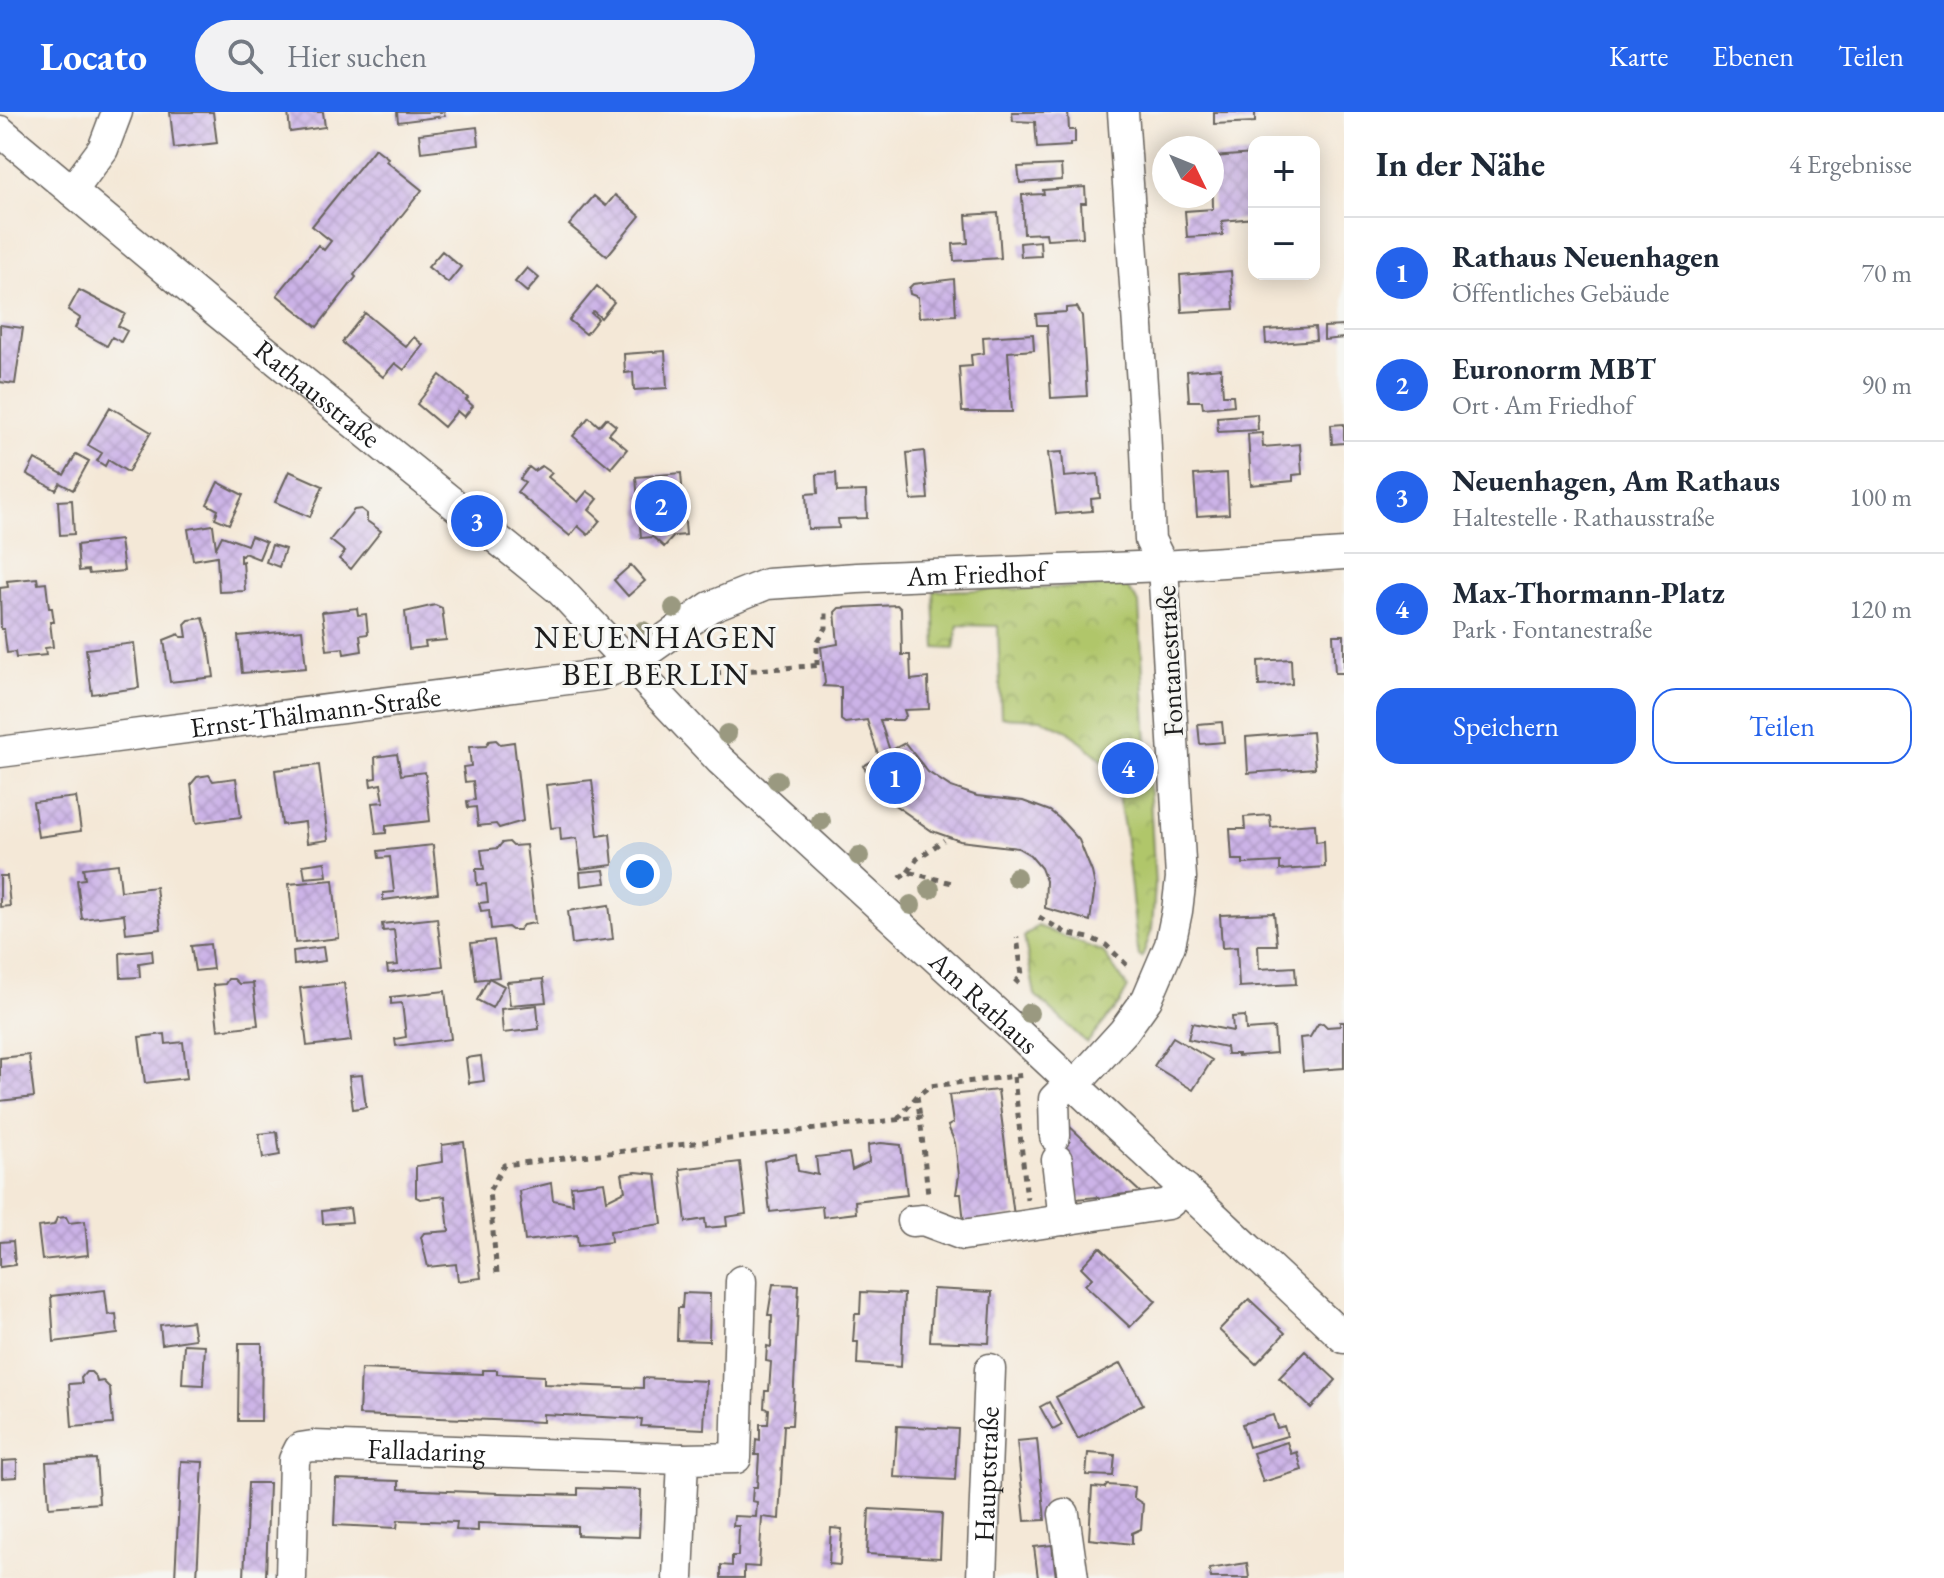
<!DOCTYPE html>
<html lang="de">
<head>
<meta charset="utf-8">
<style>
	:root { --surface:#fff; --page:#f2f2f3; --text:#1f2937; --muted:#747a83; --line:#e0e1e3; --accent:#2563eb }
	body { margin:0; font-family:"EB Garamond",serif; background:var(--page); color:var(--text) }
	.controls { position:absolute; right:24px; top:24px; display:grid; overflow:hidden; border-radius:16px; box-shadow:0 4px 20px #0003 }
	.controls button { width:72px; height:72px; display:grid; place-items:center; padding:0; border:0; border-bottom:2px solid var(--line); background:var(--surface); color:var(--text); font:40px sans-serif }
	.compass { position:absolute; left:1152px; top:24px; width:72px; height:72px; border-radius:50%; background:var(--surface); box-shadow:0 4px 20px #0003; rotate:133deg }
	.you { position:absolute; left:640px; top:762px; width:28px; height:28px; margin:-20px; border:6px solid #fff; border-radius:50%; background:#1a73e8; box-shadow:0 0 0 12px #1a73e833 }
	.badge { display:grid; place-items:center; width:52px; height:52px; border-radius:50%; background:var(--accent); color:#fff; font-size:26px; font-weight:700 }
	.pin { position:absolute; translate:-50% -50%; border:4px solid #fff; box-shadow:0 2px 8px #0006 }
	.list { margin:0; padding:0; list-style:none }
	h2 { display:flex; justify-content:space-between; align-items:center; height:104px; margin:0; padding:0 32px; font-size:34px }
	h2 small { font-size:26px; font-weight:400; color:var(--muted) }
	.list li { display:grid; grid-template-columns:52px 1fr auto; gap:24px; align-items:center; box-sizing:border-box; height:112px; padding:0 32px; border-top:2px solid var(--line) }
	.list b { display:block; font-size:30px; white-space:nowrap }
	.list p { margin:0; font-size:26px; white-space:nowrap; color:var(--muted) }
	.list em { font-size:26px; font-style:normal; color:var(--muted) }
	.actions { display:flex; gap:16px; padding:24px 32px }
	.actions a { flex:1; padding:18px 0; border:2px solid var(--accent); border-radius:24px; text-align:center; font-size:28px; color:var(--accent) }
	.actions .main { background:var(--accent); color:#fff }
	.icon { flex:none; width:44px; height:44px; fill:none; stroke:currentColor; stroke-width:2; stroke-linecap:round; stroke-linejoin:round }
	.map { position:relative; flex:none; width:1344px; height:1466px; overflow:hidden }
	header { display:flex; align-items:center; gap:48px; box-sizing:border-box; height:112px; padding:0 40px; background:var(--accent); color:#fff }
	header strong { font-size:38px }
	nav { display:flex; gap:44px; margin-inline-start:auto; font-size:28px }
	.search { width:560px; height:72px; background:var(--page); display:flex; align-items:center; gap:20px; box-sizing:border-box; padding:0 28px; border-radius:44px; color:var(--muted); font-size:30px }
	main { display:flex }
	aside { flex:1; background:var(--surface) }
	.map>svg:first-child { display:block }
	.park { fill:url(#park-crowns); stroke:#667144; stroke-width:2 }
	.building { fill:url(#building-cross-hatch) }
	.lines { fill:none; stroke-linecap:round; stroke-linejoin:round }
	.minor-casing { stroke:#68635d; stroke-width:33 }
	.path { stroke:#68635d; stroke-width:5; stroke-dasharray:6 6; stroke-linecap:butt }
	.minor { stroke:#fff; stroke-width:30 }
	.tree { fill:#9a9980 }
	.labels { text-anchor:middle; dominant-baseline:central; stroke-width:6; stroke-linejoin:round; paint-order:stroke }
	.street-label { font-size:28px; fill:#1c1c1c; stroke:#f6f6f2 }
	.quarter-label { font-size:32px; letter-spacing:2px; fill:#1c1c1c; stroke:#f6f6f2 }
</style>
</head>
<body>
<header>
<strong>Locato</strong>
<div class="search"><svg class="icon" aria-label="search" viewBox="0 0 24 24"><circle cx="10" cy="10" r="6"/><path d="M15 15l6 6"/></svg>Hier suchen</div>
<nav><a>Karte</a><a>Ebenen</a><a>Teilen</a></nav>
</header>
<main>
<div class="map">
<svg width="1344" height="1466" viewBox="0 0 1344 1466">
	<defs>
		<pattern id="park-crowns" width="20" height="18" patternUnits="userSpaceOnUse" patternTransform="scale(2)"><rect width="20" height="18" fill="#b0c66b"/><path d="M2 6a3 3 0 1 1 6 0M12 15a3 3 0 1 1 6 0" fill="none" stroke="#97aa5c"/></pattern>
		<pattern id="building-cross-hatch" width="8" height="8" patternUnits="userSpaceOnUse" patternTransform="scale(2)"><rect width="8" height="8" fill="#ccb3e7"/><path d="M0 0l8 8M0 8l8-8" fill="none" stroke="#af99c6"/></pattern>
	</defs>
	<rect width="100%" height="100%" fill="#f6f6f2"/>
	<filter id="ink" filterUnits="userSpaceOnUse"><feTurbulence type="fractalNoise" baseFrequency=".0125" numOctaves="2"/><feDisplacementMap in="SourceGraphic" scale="16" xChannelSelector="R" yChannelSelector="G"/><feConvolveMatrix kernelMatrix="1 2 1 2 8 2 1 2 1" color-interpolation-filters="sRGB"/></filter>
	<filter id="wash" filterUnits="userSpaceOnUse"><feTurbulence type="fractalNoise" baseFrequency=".006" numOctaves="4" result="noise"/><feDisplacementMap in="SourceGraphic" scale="32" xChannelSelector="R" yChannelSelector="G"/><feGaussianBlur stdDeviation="1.8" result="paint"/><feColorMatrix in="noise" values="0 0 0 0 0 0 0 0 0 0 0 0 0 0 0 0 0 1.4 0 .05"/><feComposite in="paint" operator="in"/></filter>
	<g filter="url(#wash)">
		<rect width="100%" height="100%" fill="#f4e8d7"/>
		<path class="park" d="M1126 474 1139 491 1155 773 1152 817 1142 846 1139 844 1137 833 1125 721 1115 667 1100 646 1068 619 1041 607 1001 605 998 514 958 513 954 537 936 536 934 479Z
			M1038 814 1103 840 1128 876 1119 892 1087 931 1035 883 1024 825Z"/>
		<g id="blocks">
			<path class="building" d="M170 0H213L217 31 174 36Z
				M288 0H323L325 15 290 20Z
				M397 0H444L445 4 398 10Z
				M1012 0H1068L1069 18H1075V31H1070V34L1037 36 1035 10 1013 9Z
				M1214 0H1255V10L1214 12Z
				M477 15 479 33 421 40 419 22Z
				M375 36 388 46 386 49 422 78 354 163 356 165 317 215 277 183 318 133 324 138 331 129 312 114Z
				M1254 42V106L1222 109 1223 123 1187 125 1185 99 1213 97 1212 45Z
				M1061 53 1062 68 1020 71 1018 55Z
				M1085 75 1086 91H1081L1083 125 1047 127 1046 121 1024 122 1022 83 1044 82 1043 78Z
				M615 83 640 104 607 144 569 113 594 84 606 94Z
				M998 101 1001 146 954 149 953 132 968 131 966 103Z
				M1040 129 1041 144 1021 145 1020 131Z
				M442 139 461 155 448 171 428 155Z
				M527 156 539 166 527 180 515 170Z
				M1231 159 1234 197 1182 200 1180 163Z
				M954 167 956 203 919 205 918 185 910 182 909 176 913 172Z
				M597 174 614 190 601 206 593 199 591 201 598 207 586 222 569 208Z
				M79 178 125 202 118 214 127 219 121 230 112 225 107 234 75 216 80 206 68 198Z
				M1077 195 1082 204 1087 284 1051 286 1047 213H1037L1036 202 1066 200V196Z
				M365 201 406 235 414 225 423 233 404 258 395 251 383 265 342 230Z
				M0 213 23 216 15 272 0 270Z
				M1344 214V226L1324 228V215Z
				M1315 215 1316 228 1266 232 1265 218Z
				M1033 222 1034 238 1008 240 1012 300H962L959 255 972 254 971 243 984 241 983 225Z
				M665 239 667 276 634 278 633 260 625 261 624 242Z
				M1221 256 1223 283H1233L1234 293 1203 296 1202 289H1189L1187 259Z
				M440 263 468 286 466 288 473 294 464 305 457 299 444 315 417 292Z
				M110 295 151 320 128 360 108 348 105 354 97 349 102 341 88 333Z
				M1257 302 1258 318 1218 320 1217 305Z
				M589 305 599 314 606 306 616 314 609 322 627 337 611 356 573 324Z
				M1344 312V331L1332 332 1331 313Z
				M1262 321 1263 335 1300 332 1302 362 1293 363V369L1251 373 1248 322Z
				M924 339 928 387 911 388 907 341Z
				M1062 340 1064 365 1098 362 1100 386 1091 387 1092 399 1056 402 1048 341Z
				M76 342 89 349 73 378 60 371 56 378 27 362 35 347 64 363Z
				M542 354 552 361 548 365 578 390 587 379 598 387 589 398 600 408 588 423 578 414 570 424 517 380 525 370 520 367 529 355 534 359Z
				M289 359 323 374 310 405 275 390Z
				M681 361 686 423 674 424 664 435 653 425 641 426 636 365Z
				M836 361 837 380 866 379 867 406 838 407 839 416 808 417 806 382 818 381 817 362Z
				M1227 361 1229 402 1197 404 1194 363Z
				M218 370 243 383 229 412 215 406 218 398 207 392Z
				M72 388 74 422 60 423 58 389Z
				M361 397 367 402V409L381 419 351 457 339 447 345 440 330 428 354 398Z
				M213 413 216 436 222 424 247 433 251 424 266 430 259 447 244 441 242 444 240 443V450L243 449 245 479 219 480 217 444 193 448 188 417Z
				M120 428 124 459 89 462 88 458 79 459 77 433Z
				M272 433 285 437 279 455 266 450Z
				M631 453 645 469 628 484 614 468Z
				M37 466 38 472 46 471 49 496H52L54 510H50L53 535 45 536 46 543 16 546 15 540 7 541 4 517H1L0 476 8 475 7 469Z
				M435 493 442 496 446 528 425 530 426 535 409 537 405 500Z
				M897 493 901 497 902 543H910L911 568 928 566 929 597 904 598 906 604 902 608H880L890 639 905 631 928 660 951 675 977 684 1023 689 1050 699 1060 707 1079 728 1092 760 1095 774 1090 809 1045 796 1046 769 1041 756 1030 743 1018 736 960 729 932 719 889 689 863 654 879 645 867 608 845 611 841 608V575L823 574 825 571 821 535 838 532 835 500 839 496Z
				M357 496 358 503 366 502 368 522 360 523 362 539 344 542 343 536 327 538 322 500Z
				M203 506 208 522 214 565 170 570 164 528 179 522 181 525H187L185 512 189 508Z
				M302 518 306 556 242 561 238 524Z
				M1333 523H1344V561H1335Z
				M134 531 139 576 92 582 86 537Z
				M1291 547 1292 572 1259 574 1258 549Z
				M1222 610 1224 630 1200 632 1198 612Z
				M1312 620 1315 656 1248 661 1246 625Z
				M496 628 500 632 514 630 523 709 499 716 496 712 478 714 476 695 468 696 467 689 475 688 473 669 465 670 463 655 471 654 469 635 486 634 489 629Z
				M397 642 401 663 425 660 430 709 386 714V721L376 722 372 691 384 690 381 672 371 674 370 667 376 666 375 645Z
				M319 653 328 728 307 731 305 710 282 713 275 658Z
				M209 663 213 669 236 666 241 705 196 711 191 672 197 665Z
				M592 668 598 724 610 722 613 753 581 757 577 726 561 728 560 715 551 716 546 673Z
				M76 685 81 719 38 725 33 690Z
				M1270 703 1271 715 1315 712 1316 730 1324 729 1325 755 1280 758V750L1243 752V748H1232L1230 717H1245L1244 705Z
				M509 730 513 734 526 733 535 811 523 813 519 818H512L508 815 491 817 489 798 481 799 479 791 488 790 486 772 477 773 476 757H484L481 738 498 736 502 731Z
				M433 733 438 781 383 788V781L394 780 390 745 379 746 378 739Z
				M325 750 327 764 305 766 303 753Z
				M118 752 121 779 156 775 161 817 126 821 124 802 82 807 77 768 85 767 83 756Z
				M604 758 606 771 581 774 580 760Z
				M0 764H7L10 794 0 795Z
				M333 768 339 826 295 831 289 772Z
				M609 793 613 827 572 832 568 799Z
				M1274 801 1277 833H1258L1259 857 1295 855 1296 872 1239 875 1237 835 1222 836 1220 803Z
				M437 806 443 854 388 861 387 854 398 853 394 818 383 819 382 812Z
				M494 828 499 865 476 868 471 831Z
				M210 832 213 857 195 859 191 834Z
				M323 835 325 849 294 853 293 839Z
				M152 838 153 849 139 851 140 865 121 866 120 841Z
				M489 866 504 874 492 896 477 888Z
				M228 867H234L239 872 253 871 258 913 218 918 213 873 225 872Z
				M543 867 546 890 510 893 507 870Z
				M344 871 351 929 307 934 300 876Z
				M445 879 451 927 396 934 395 927 406 925 402 891 391 892V885Z
				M537 893 539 917 503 921 501 897Z
				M1245 904 1246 918 1274 916 1276 941 1238 944V942H1227L1226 935 1188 927 1192 911 1233 919 1232 905Z
				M1340 910H1344V956L1303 959 1300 926 1310 925 1318 912 1323 911 1327 915 1340 914Z
				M165 922 166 932 183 930 187 966 145 971 139 925Z
				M1173 925 1212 948 1193 978 1154 954Z
				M29 943 34 985 0 989V946Z
				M481 944 484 969 469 971 466 946Z
				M362 963 366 995 353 997 349 964Z
				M998 978 1014 1104 964 1111 961 1082H956L959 1063 955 1031 948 1014 953 1011 949 983Z
				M1067 1012 1141 1081 1115 1083 1104 1091 1097 1085 1076 1087 1073 1081 1076 1079 1072 1075 1071 1061 1044 1036Z
				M277 1020 280 1043 263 1046 259 1022Z
				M464 1030 481 1166 458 1169 456 1152 428 1155 421 1125 424 1121 449 1119 445 1084 420 1087 416 1085V1054L443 1050 442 1033Z
				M881 1031 901 1033 907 1083 855 1089 856 1101 823 1105 822 1094 770 1100 764 1049 796 1042 798 1059 818 1063 816 1045 849 1041 852 1058 869 1050 868 1033Z
				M740 1050 746 1102 726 1105 727 1114 706 1116 705 1107 686 1110 680 1057Z
				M636 1060 656 1062 662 1112 610 1119 611 1130 578 1134 577 1123 525 1129 519 1079 551 1071 553 1088 573 1092 571 1074 604 1070 607 1088 625 1079 622 1062Z
				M350 1096 352 1110 323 1112 322 1099Z
				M66 1105 69 1111 85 1109 88 1143 42 1148 38 1115 54 1113 57 1106Z
				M13 1129 15 1153 0 1155V1130Z
				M1100 1135 1156 1189 1130 1215 1085 1173 1092 1166 1081 1155Z
				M773 1172 799 1173 792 1313H784L779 1407 762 1405 759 1455 744 1454V1466H721V1453L732 1454V1444H738L739 1414H733L734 1404 756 1405 757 1390 752 1389 753 1375H757L759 1343H755L756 1327 760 1328V1312H768L769 1297 764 1296 765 1279H769L771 1250 766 1249 767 1234 771 1235 772 1203H768Z
				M933 1177 992 1180 989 1231 930 1229Z
				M105 1178 108 1203 116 1202 118 1222 54 1230 51 1184Z
				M861 1180 904 1182 901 1255 857 1252 858 1230H853L855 1202H860Z
				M683 1181 710 1182 709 1229 677 1228 678 1196H682Z
				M1249 1187 1285 1221 1256 1252 1219 1218Z
				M192 1209 195 1227 162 1232 160 1213Z
				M239 1231H262L261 1309H238Z
				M184 1232 205 1233 203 1273 182 1272Z
				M1305 1239 1336 1268 1311 1296 1279 1266Z
				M1121 1251 1143 1292 1078 1327 1056 1285Z
				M361 1257 483 1262V1258H497V1262L544 1264V1272L643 1276V1266L706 1269 704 1317 641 1314 642 1307 543 1302V1310L359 1303Z
				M86 1260H91L96 1265 97 1270 103 1269 110 1276 113 1312 72 1315 69 1272 82 1271 81 1266Z
				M1049 1290 1062 1313 1053 1318 1040 1295Z
				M1273 1303 1277 1316 1284 1314 1287 1324 1249 1335 1242 1312Z
				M897 1314 958 1317 955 1368 894 1365Z
				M1037 1327 1045 1408 1025 1409 1017 1329Z
				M1287 1330 1291 1342 1297 1340 1302 1358 1263 1370 1253 1341Z
				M1088 1341 1115 1343 1113 1364 1086 1363Z
				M96 1347 99 1391 49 1395 46 1350Z
				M17 1348V1365L2 1366V1349Z
				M181 1349 203 1350 197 1466H175Z
				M336 1367 399 1369V1377L499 1381 578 1383V1376L641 1378 639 1425 577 1423V1414L478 1411V1419L456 1418 457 1410 398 1408 397 1416 334 1413Z
				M248 1371H269L266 1466H244Z
				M1107 1373 1135 1375 1134 1386 1143 1392 1141 1417 1132 1421V1432L1089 1427 1092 1375 1105 1376Z
				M869 1397 942 1401 940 1446 867 1442Z
				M831 1416 842 1417 840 1453 829 1452Z
				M1052 1433 1056 1466H1038L1034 1435Z
				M1247 1451 1249 1466H1211L1209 1457Z"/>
		</g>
	</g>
	<g filter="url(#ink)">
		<use href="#blocks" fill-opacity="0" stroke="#68635d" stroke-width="2"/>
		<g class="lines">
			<g class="minor-casing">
				<g id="minor">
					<path id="s1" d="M0 19 216 199 560 478 720 648 1043 944 1344 1226"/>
					<path d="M72 79 103 37 117 0"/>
					<path id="s2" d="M0 640 599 563 629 552 710 495 767 472 857 466 1163 454 1344 442"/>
					<path d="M1074 974 1124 919 1147 887 1170 833 1177 799 1181 766 1163 454 1150 428 1145 315 1123 0"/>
					<path d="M1055 1024 1054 987 1071 970"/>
					<path d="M1057 1048 1064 1108"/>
					<path d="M912 1109 923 1108 963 1123 1168 1092 1186 1077"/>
					<path d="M683 1347 736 1346 741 1169"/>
					<path d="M1064 1402 1073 1466"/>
					<path id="s3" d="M291 1466 294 1348 300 1336 313 1334 683 1347 678 1466"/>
					<path id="s4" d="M982 1466 990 1257"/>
				</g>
			</g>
			<path class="path" d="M817 553V531L826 516V496
				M715 561 824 553
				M908 760 917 747 944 728
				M900 766 908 760 952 771
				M1039 805 1066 821 1093 827 1106 833 1131 857
				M1015 871 1022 863 1017 825
				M1014 965 1027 1088
				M917 984 920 1005
				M898 1007 917 984 930 974 1025 963
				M497 1161 489 1079 504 1053 920 1005 928 1082"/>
			<use href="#minor" class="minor"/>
		</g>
		<g class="tree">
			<circle cx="674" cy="496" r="10"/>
			<circle cx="643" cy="519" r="10"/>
			<circle cx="727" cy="622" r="10"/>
			<circle cx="777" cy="668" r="10"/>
			<circle cx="821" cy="709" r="10"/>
			<circle cx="859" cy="744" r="10"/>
			<circle cx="1016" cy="765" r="10"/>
			<circle cx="930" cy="777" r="10"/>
			<circle cx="911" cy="793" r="10"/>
			<circle cx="1029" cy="901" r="10"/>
		</g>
	</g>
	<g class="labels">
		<g class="street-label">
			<text stroke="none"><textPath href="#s1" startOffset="412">Rathausstraße</textPath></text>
			<text stroke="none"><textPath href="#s2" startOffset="1006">Am Friedhof</textPath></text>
			<text transform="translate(1169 549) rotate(-93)">Fontanestraße</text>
			<text stroke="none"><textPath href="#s2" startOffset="318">Ernst-Thälmann-Straße</textPath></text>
			<text stroke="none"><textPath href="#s1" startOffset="1316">Am Rathaus</textPath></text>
			<text stroke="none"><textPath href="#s3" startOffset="258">Falladaring</textPath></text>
			<text stroke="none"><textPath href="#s4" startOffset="104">Hauptstraße</textPath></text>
		</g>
		<g class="quarter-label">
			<text x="656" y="525">NEUENHAGEN<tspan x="656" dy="37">BEI BERLIN</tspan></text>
		</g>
	</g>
</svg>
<div class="controls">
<button>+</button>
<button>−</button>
</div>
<svg class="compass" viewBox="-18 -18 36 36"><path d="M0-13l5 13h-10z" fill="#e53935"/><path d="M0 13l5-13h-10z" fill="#747a83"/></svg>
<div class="you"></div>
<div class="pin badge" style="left:895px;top:666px">1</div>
<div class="pin badge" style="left:661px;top:394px">2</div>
<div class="pin badge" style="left:477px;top:409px">3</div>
<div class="pin badge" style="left:1128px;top:656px">4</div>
</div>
<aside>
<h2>In der Nähe<small>4 Ergebnisse</small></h2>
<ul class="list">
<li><span class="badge">1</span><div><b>Rathaus Neuenhagen</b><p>Öffentliches Gebäude</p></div><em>70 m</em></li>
<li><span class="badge">2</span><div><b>Euronorm MBT</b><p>Ort · Am Friedhof</p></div><em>90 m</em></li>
<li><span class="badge">3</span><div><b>Neuenhagen, Am Rathaus</b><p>Haltestelle · Rathausstraße</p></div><em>100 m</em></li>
<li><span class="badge">4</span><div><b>Max-Thormann-Platz</b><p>Park · Fontanestraße</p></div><em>120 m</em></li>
</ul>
<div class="actions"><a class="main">Speichern</a><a>Teilen</a></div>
</aside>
</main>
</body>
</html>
